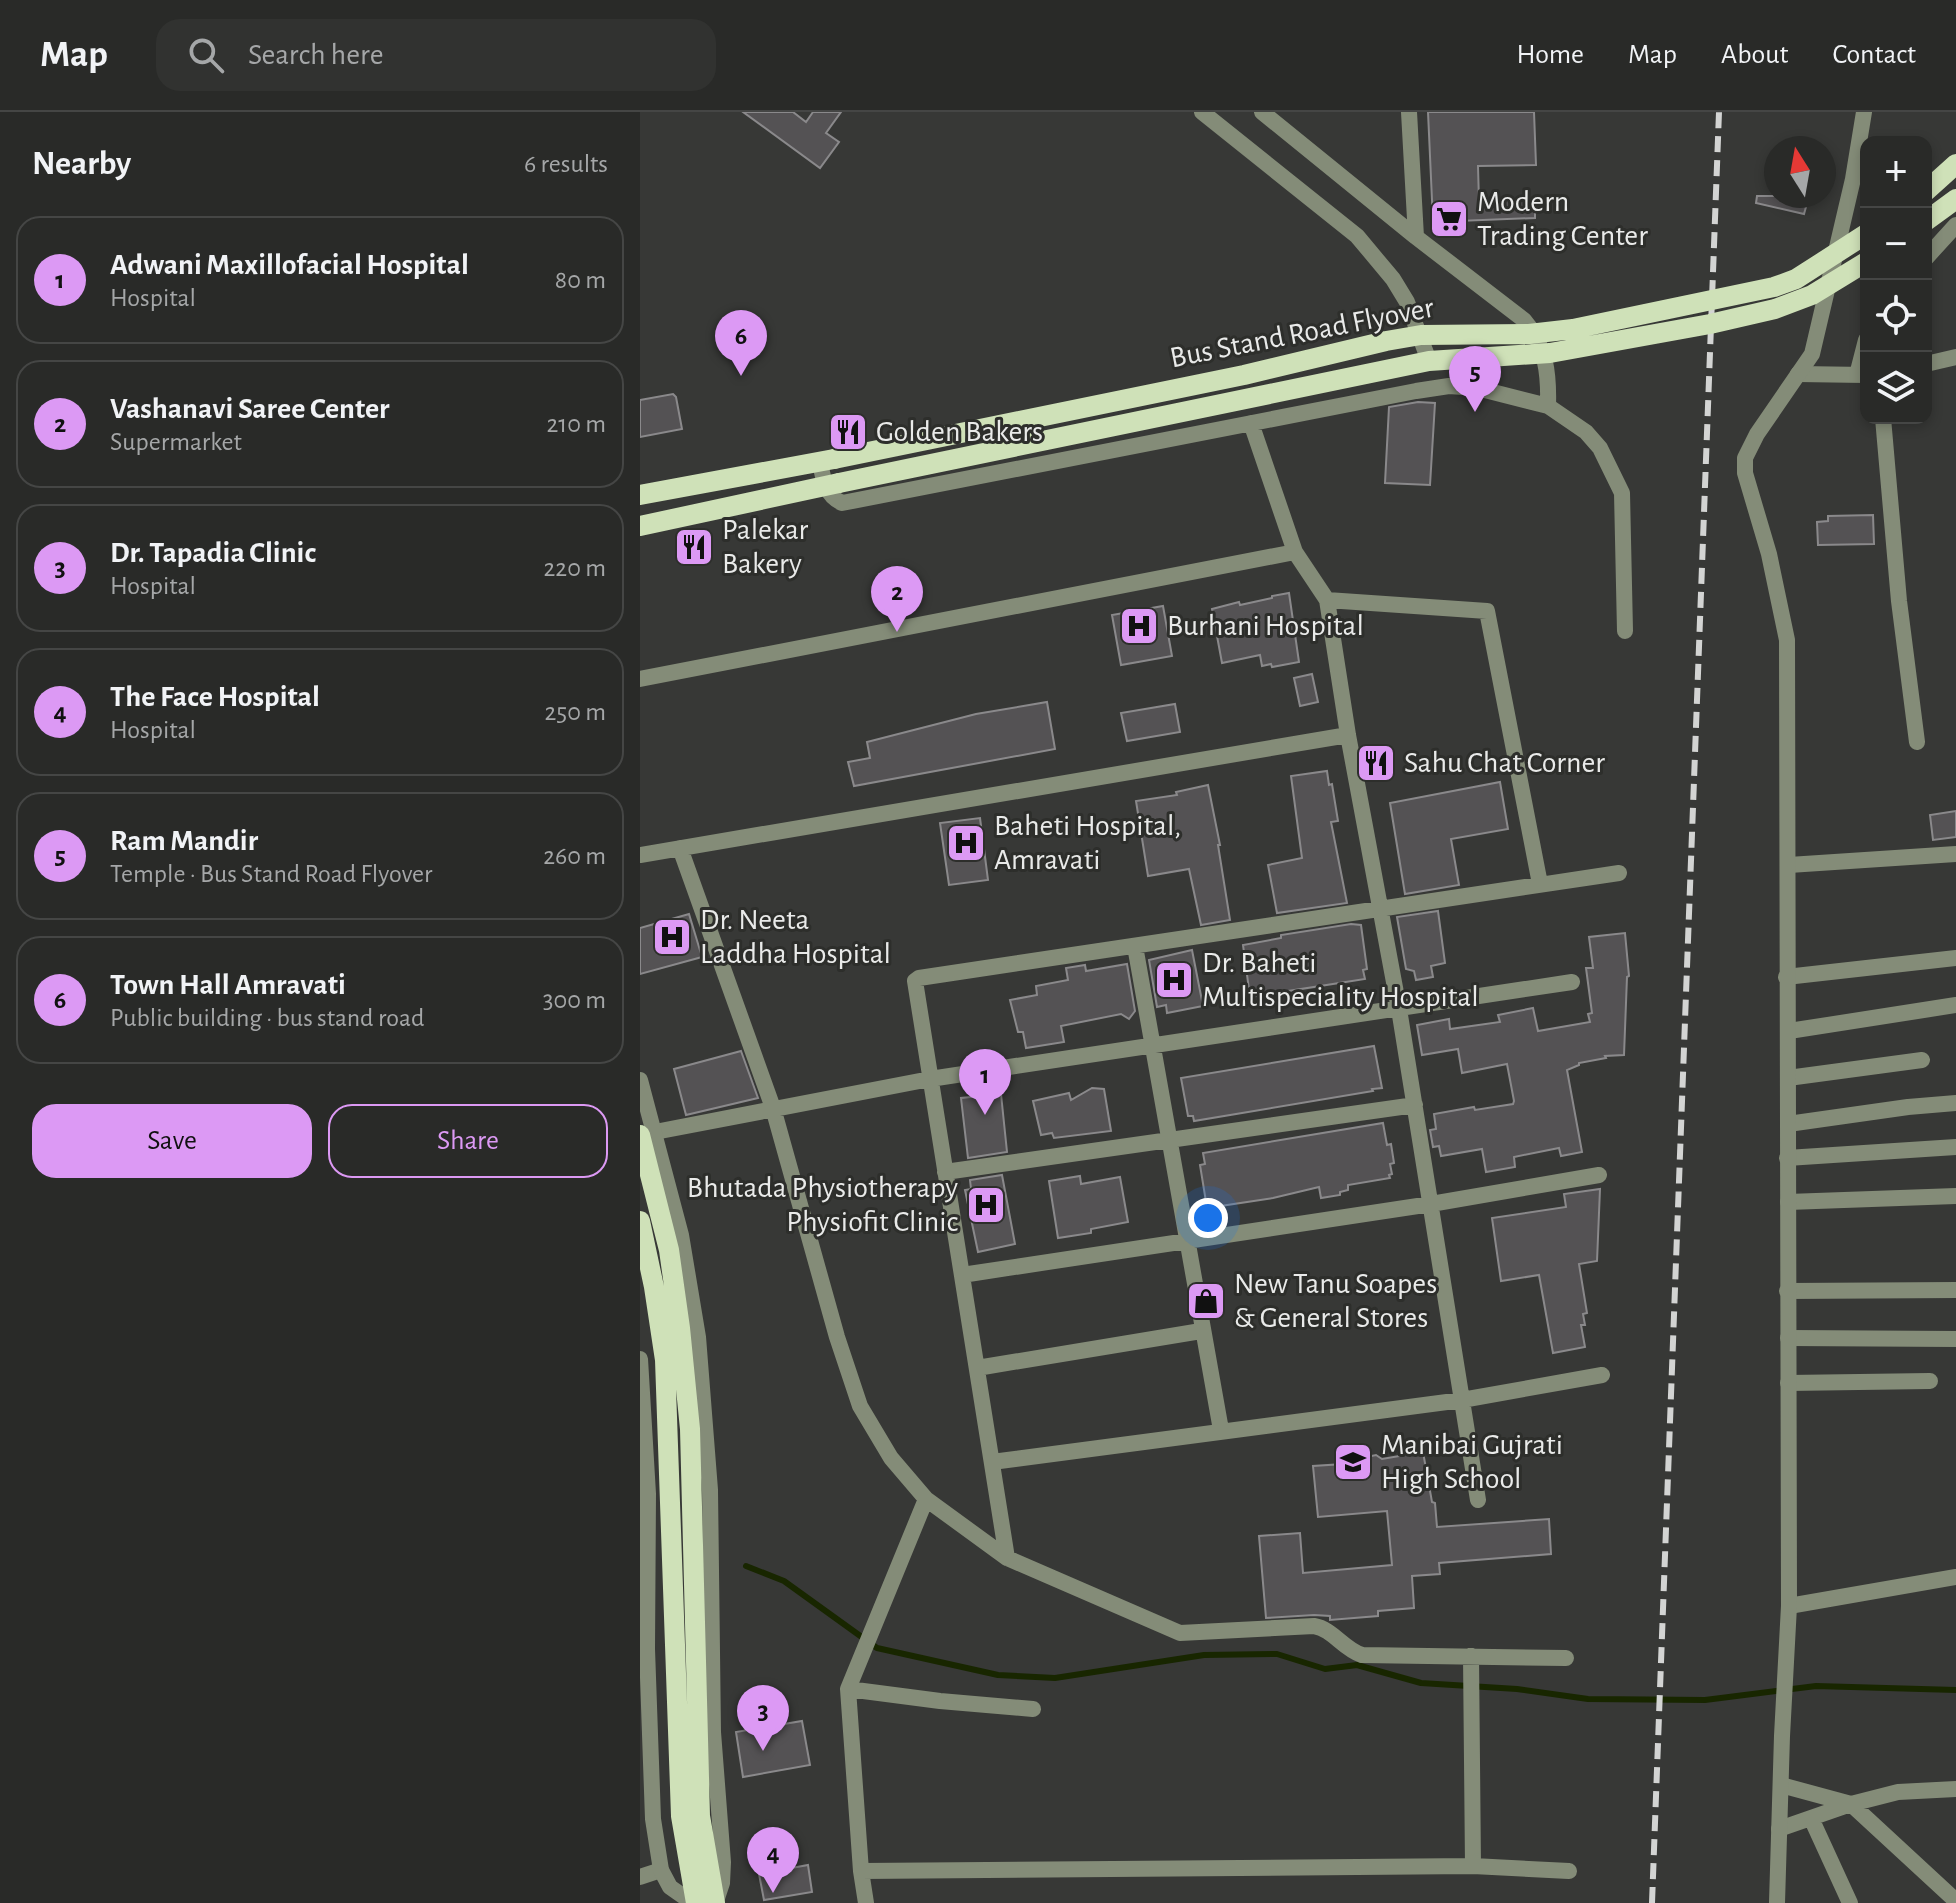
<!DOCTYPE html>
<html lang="en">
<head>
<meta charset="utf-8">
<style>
	:root { --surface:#292a28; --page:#313230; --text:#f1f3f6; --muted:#a5a7a8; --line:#454645; --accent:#dc99f4 }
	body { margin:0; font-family:"Alegreya Sans",sans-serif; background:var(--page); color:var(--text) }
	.controls { position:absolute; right:24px; top:24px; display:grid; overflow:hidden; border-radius:16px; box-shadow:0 4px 12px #0003 }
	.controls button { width:72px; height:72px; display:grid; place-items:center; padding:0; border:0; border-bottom:2px solid var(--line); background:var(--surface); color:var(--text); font:40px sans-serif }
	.compass { position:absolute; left:1124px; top:24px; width:72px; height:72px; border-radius:50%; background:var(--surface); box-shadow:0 4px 12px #0003; rotate:349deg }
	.you { position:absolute; left:568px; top:1106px; width:28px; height:28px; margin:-20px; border:6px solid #fff; border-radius:50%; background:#1a73e8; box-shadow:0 0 0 12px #1a73e833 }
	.badge { display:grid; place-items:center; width:52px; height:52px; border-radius:50%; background:var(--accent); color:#111; font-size:26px; font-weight:700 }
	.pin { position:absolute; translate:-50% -66px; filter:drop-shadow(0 2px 4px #0008) }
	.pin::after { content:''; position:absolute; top:42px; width:28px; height:24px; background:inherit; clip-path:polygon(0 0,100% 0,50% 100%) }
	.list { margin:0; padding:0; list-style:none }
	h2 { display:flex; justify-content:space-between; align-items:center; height:104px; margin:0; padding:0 32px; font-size:34px }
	h2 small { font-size:26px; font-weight:400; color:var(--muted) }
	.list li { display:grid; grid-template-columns:52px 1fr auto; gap:24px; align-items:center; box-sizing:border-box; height:128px; margin:0 16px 16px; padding:0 16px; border:2px solid var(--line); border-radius:24px }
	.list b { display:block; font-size:30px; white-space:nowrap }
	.list p { margin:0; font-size:26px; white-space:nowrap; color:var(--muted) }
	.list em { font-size:26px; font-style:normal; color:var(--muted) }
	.actions { display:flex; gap:16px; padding:24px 32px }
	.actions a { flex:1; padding:18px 0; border:2px solid var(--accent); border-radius:24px; text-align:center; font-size:28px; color:var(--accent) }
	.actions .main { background:var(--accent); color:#111 }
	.icon { flex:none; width:44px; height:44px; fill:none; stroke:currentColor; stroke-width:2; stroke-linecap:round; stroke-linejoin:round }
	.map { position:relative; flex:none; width:1316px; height:1791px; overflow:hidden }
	header { display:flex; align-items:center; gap:48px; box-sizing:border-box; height:112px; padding:0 40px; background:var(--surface); border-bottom:2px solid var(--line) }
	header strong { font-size:38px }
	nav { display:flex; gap:44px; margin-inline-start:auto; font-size:28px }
	.search { width:560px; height:72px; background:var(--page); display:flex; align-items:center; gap:20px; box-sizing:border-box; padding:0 28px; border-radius:24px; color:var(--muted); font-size:30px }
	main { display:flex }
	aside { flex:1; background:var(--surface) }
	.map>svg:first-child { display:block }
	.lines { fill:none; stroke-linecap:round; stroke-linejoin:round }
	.stream { stroke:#182600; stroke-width:6 }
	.building { fill:#545254; stroke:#8a898b; stroke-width:2 }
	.minor { stroke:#848c78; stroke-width:16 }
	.tertiary { stroke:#848c78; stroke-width:16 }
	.primary { stroke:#cfe1b8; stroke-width:20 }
	.rail { stroke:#d3d4d3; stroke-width:6; stroke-dasharray:16 8; stroke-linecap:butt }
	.primary-bridge { stroke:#cfe1b8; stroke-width:20 }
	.labels { text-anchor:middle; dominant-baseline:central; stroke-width:6; stroke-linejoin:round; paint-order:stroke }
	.poi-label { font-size:30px; fill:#e9eae9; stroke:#2d2e2b; text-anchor:start }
	.street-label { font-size:30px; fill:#e9eae9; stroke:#2d2e2b }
</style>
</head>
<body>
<header>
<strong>Map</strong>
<div class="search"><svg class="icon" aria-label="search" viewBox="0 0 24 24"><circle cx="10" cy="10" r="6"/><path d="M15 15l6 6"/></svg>Search here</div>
<nav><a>Home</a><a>Map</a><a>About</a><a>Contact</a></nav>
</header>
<main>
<aside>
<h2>Nearby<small>6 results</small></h2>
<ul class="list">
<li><span class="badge">1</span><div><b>Adwani Maxillofacial Hospital</b><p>Hospital</p></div><em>80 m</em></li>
<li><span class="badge">2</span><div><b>Vashanavi Saree Center</b><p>Supermarket</p></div><em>210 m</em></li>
<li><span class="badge">3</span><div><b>Dr. Tapadia Clinic</b><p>Hospital</p></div><em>220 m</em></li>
<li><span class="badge">4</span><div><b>The Face Hospital</b><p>Hospital</p></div><em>250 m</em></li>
<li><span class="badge">5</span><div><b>Ram Mandir</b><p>Temple · Bus Stand Road Flyover</p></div><em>260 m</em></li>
<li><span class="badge">6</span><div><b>Town Hall Amravati</b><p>Public building · bus stand road</p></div><em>300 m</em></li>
</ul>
<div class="actions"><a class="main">Save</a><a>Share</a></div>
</aside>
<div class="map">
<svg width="1316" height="1791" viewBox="0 0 1316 1791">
	<rect width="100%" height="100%" fill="#373836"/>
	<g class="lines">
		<path class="stream" d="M106 1454 144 1469 237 1536 358 1563 415 1566 564 1543 637 1542 685 1557 717 1553 781 1571 877 1577 948 1587 1065 1588 1176 1574 1316 1578"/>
	</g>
	<path class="building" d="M103 0H153L166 10 173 0H201L186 21 199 30 180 56Z
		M788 0H894L896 53 838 54 839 90 895 88V106L793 110Z
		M1117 84H1169L1164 102 1116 91Z
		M33 282 36 285 42 317 0 325V288Z
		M778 290 795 291 790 373 745 371 749 295Z
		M1233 403 1234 432 1178 433 1177 410 1188 409V404Z
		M649 481 659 550 632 555 631 552 622 554 620 543 582 551 572 497 599 490 600 493 632 486V484Z
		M523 494 532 544 481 553 472 503Z
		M672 562 678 590 660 594 654 566Z
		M407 590 415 637 214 674 208 650 230 646 227 630 336 602Z
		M535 592 540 620 487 629 481 601Z
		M687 659 689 673 692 672 698 709 691 710 707 791 637 801 628 753 662 746 651 664Z
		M860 670 868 717 811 727 819 773 765 782 750 691Z
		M568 673 580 733H578L590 808 561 813 549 757 508 764 496 689 537 683 536 680Z
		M1316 699V725L1293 728 1290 703Z
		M340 706 348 768 309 773 300 711Z
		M798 799 805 851 791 854 793 865 776 868 774 859 766 857 757 805Z
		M49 802 62 845 0 862V816Z
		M711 812 721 813 727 857 723 858 725 867 610 885 603 833 641 826V823Z
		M985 821 989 864 987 865 984 943 965 944 966 946 939 951V953L927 958 942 1040 921 1044 919 1036 874 1045 875 1055 846 1060 842 1037 801 1044 799 1034 793 1035 790 1018 796 1017 794 1002 834 995 835 998 873 992 874 989 867 952 822 961 818 937 782 943 777 913 809 907 810 917 860 910 858 903 893 896 898 919 950 910 948 902 952 901 946 856H953L949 825Z
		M552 838 563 894 527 901 526 893 517 895 509 848Z
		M487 852 495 899 489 907 481 902 421 914 424 930 386 936 383 920H378L370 888 397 883 396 874 428 868 426 856 445 853 446 859Z
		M734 934 742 976 732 977 733 979 554 1009 553 1004H548L541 966Z
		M101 939 118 986 46 1003 34 957Z
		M452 976 464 977 471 1019 414 1026 412 1021 401 1023 393 989 429 981 431 988Z
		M361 982 367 1040 328 1046 321 986Z
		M743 1011 747 1033 751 1032 754 1051 750 1052 752 1062 749 1063 750 1066 708 1073V1078L700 1080V1083L681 1086 679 1075 633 1086 567 1096 560 1053 565 1052 563 1041Z
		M362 1063 375 1132 338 1140 325 1078 331 1077 330 1068Z
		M440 1064 441 1072 480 1065 488 1110 451 1117V1121L418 1126 409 1069Z
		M960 1077 957 1149 939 1152 947 1201 943 1202 945 1213H941L945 1235 913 1241 899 1163 861 1169 852 1106 926 1095 924 1082Z
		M783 1340 792 1390 795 1391 797 1415 909 1407 911 1442 799 1451 800 1462 772 1464 774 1496 738 1499V1504L690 1508V1504L674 1503 626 1506 619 1424 660 1421 663 1461 752 1453 747 1399 678 1405 673 1354 719 1351 722 1346 736 1343 742 1347Z
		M162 1609 170 1653 103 1665 96 1620Z
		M168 1753 172 1780 124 1788 119 1762Z"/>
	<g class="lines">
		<path class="minor" d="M622 0 776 125 884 208C906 233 909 262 908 294
			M769 0 776 125
			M1286 146 1316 113
			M1286 252 1316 245
			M1158 262 1226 263
			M1217 263 1226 228
			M1243 306 1259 489 1277 630
			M611 311 655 440 687 488 708 623 759 897 838 1388
			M180 349C183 367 185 383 202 391L776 279 809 274 837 276 908 294 946 320 960 336 982 381 985 519
			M687 488 847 499 900 772
			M0 567 655 440
			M40 736 133 996 197 1225 220 1294 251 1346 286 1387 367 1446 540 1521 674 1514C693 1517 703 1537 722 1543L926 1546
			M0 743 708 623
			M1149 753 1316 742
			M495 834 581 1318
			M1146 865 1316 846
			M1149 919 1316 893
			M1148 966 1282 948
			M1148 1012 1268 995 1316 991
			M15 1020 290 967 932 870
			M1147 1046 1316 1035
			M305 1060 775 993
			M1148 1090 1316 1084
			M322 1163 791 1092 959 1063
			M1147 1179 1316 1178
			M1148 1226 1316 1227
			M337 1256 561 1219
			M1148 1271 1290 1269
			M352 1350 822 1288 962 1263
			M367 1446 275 869 279 866 979 761
			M1149 1494 1316 1465
			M831 1544 833 1754
			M208 1577 300 1589 393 1597
			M1141 1673 1211 1692 1316 1789
			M1171 1706 1210 1791
			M1139 1717 1211 1692 1258 1680 1316 1677
			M221 1759 833 1754 929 1759
			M0 1765 21 1758
			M226 1791 221 1759 208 1577 286 1387"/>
		<path class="tertiary" d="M562 0 717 124 753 167 767 190 789 249
			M0 968 41 1123 58 1225 70 1378 73 1620 83 1750 82 1771 76 1789
			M0 1247 8 1382 7 1537 13 1707 21 1758 30 1775 53 1791
			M1137 1791 1142 1624 1149 1494 1147 528 1129 442 1105 361V346L1117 322 1172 242 1213 67 1224 0"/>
		<path class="primary" d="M1286 79 1316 52
			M1286 109 1316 87
			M0 383 194 347
			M0 414 199 371
			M0 1023 29 1138 40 1216 50 1317 60 1704 75 1791
			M0 1109 14 1175 25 1248 41 1704 56 1791"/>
		<path class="rail" d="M1012 1791 1079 0"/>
		<path class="primary-bridge" d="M194 347 604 263 746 229 781 223 889 222 933 217 1134 175 1156 167 1226 122
			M199 371 789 249 910 241 1070 212 1135 197 1172 183 1226 150"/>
	</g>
	<defs>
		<g id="supermarket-square" transform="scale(2)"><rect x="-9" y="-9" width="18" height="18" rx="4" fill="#dc99f4" stroke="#2d2e2b"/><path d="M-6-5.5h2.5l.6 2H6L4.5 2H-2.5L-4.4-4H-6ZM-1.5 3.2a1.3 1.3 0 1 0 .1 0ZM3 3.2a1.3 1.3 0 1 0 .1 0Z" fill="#111"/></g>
		<g id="restaurant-square" transform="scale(2)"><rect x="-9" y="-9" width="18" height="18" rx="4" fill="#dc99f4" stroke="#2d2e2b"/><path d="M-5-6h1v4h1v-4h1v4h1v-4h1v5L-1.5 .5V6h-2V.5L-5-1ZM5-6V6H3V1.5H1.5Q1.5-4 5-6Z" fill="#111"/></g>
		<g id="hospital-square" transform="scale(2)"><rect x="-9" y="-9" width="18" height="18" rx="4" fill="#dc99f4" stroke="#2d2e2b"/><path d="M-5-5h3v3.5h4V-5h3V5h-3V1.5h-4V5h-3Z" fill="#111"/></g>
		<g id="shop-square" transform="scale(2)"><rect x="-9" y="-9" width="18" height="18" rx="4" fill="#dc99f4" stroke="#2d2e2b"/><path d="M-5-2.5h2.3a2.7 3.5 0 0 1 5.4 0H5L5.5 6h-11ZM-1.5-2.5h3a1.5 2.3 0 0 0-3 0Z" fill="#111"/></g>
		<g id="school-square" transform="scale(2)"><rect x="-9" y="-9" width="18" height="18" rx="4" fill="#dc99f4" stroke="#2d2e2b"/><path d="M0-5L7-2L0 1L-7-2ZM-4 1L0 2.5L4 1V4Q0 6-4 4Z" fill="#111"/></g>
	</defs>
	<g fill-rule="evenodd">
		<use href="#supermarket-square" x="809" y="107"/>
		<use href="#restaurant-square" x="208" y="320"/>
		<use href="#restaurant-square" x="54" y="435"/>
		<use href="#hospital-square" x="499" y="514"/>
		<use href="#restaurant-square" x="736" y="651"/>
		<use href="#hospital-square" x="326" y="731"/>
		<use href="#hospital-square" x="32" y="825"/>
		<use href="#hospital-square" x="534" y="868"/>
		<use href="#hospital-square" x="346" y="1093"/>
		<use href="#shop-square" x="566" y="1189"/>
		<use href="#school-square" x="713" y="1350"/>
	</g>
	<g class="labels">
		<g class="poi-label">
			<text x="837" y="90">Modern<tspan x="837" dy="34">Trading Center</tspan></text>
			<text x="236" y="320">Golden Bakers</text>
			<text x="82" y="418">Palekar<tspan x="82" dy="34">Bakery</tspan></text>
			<text x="527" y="514">Burhani Hospital</text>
			<text x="764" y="651">Sahu Chat Corner</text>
			<text x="354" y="714">Baheti Hospital,<tspan x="354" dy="34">Amravati</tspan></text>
			<text x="60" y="808">Dr. Neeta<tspan x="60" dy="34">Laddha Hospital</tspan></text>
			<text x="562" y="851">Dr. Baheti<tspan x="562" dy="34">Multispeciality Hospital</tspan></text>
			<text x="318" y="1076" text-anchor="end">Bhutada Physiotherapy<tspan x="318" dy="34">Physiofit Clinic</tspan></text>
			<text x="594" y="1172">New Tanu Soapes<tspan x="594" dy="34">&amp; General Stores</tspan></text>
			<text x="741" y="1333">Manibai Gujrati<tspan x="741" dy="34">High School</tspan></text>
		</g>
		<g class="street-label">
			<text transform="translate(662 221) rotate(-11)">Bus Stand Road Flyover</text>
		</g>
	</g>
</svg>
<div class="controls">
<button>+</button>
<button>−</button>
<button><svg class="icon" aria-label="locate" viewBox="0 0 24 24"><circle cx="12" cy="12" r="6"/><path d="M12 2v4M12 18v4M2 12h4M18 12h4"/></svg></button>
<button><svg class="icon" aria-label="layers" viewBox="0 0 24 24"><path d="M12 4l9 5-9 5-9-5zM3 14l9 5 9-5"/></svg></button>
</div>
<svg class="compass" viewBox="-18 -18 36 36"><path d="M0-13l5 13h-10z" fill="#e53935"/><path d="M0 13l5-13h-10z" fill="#a5a7a8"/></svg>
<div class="you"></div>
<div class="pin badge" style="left:345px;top:1003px">1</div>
<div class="pin badge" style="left:257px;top:520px">2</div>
<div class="pin badge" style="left:123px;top:1639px">3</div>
<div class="pin badge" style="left:133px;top:1781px">4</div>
<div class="pin badge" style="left:835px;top:300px">5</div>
<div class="pin badge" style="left:101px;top:264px">6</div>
</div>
</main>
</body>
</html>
